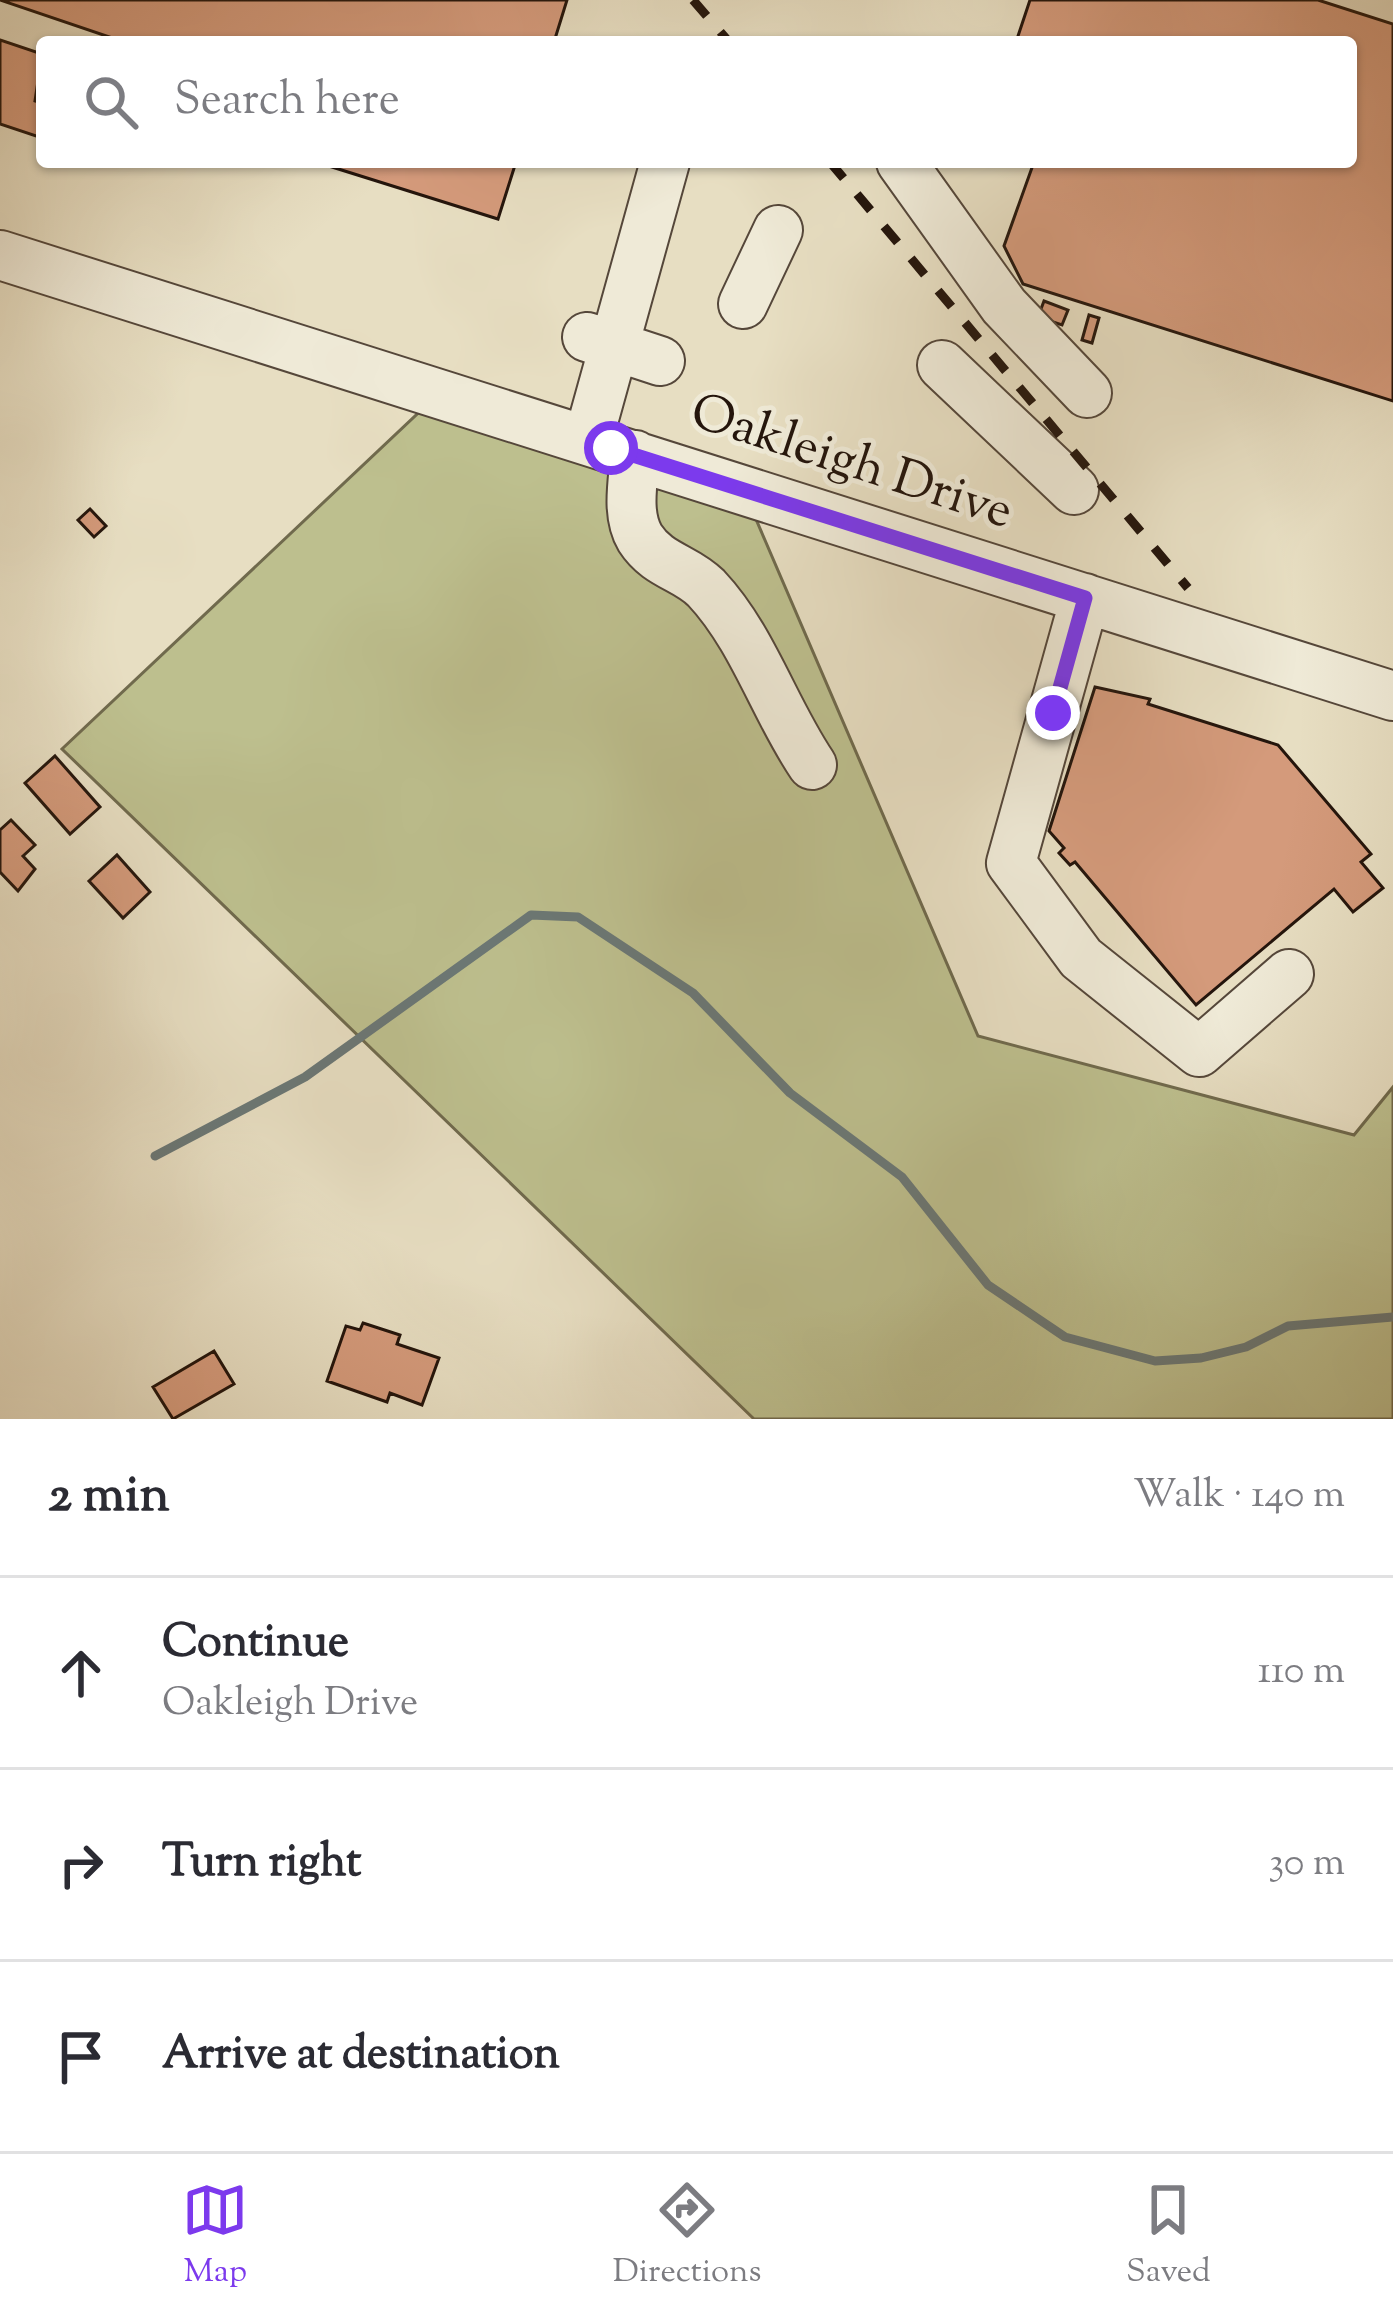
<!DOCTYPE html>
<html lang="en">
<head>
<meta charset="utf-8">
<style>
	:root { --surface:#fff; --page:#f2f2f3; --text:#2b2b33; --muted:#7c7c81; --line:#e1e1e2; --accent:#7c3aed }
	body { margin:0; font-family:"Sorts Mill Goudy",serif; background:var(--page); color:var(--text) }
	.stop { position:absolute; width:36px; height:36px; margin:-27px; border:9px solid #7c3aed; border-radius:50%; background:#fff }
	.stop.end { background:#7c3aed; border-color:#fff; box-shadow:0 3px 12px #0008 }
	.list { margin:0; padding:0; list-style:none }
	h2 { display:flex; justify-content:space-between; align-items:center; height:156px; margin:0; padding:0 48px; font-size:51px }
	h2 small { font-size:39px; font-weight:400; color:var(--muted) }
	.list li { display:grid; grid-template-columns:78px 1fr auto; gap:36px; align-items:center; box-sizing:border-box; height:192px; padding:0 48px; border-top:3px solid var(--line) }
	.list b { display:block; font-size:45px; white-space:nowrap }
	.list p { margin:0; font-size:39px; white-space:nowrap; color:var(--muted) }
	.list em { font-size:39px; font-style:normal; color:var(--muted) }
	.icon { flex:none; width:66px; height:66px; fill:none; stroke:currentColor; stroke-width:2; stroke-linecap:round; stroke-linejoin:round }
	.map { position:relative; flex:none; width:1393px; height:1419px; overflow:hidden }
	.search { position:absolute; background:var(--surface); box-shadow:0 3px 9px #0004; left:36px; right:36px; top:36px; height:132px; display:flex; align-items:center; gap:30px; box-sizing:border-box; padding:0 42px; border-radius:12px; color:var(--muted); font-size:45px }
	.sheet { height:732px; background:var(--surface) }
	nav { display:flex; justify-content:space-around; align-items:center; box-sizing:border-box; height:168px; border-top:3px solid var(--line); background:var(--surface); font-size:33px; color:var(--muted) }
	nav a { display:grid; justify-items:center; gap:6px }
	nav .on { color:var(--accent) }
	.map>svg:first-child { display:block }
	.green { fill:#bdbf8e; stroke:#706a4d; stroke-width:3 }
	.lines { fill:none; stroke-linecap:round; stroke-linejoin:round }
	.stream { stroke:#6b7876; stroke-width:9 }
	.building { fill:#d49a7b; stroke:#24150c; stroke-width:3 }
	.minor-casing { stroke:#55473a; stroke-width:52 }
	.minor { stroke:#efead7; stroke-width:48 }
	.rail { stroke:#24150c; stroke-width:9; stroke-dasharray:21 21; stroke-linecap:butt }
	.route { stroke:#7c3aed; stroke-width:15 }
	.labels { text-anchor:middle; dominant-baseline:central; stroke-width:10; stroke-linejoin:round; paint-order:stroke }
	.street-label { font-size:51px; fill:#24150c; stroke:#efead7 }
</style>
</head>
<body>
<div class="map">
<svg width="1393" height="1419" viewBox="0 0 1393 1419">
	<rect width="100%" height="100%" fill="#e7dec2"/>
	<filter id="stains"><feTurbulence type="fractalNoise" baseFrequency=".00167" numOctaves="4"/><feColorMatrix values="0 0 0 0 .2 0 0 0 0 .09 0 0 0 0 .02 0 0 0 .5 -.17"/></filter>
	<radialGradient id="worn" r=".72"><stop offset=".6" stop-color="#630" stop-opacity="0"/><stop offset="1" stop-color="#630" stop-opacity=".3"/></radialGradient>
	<path class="green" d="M430 402 737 475 978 1036 1354 1135 1393 1087V1419H754L62 749Z"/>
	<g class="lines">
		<path class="stream" d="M155 1156 305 1077 531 915 578 917 693 993 790 1093 902 1177 988 1285 1065 1337 1155 1361 1201 1358 1246 1347 1288 1326 1393 1317"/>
	</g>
	<path class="building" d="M0 0H567L554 42H124Z
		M1030 0H1318L1393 24V401L1023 284 1004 246 1034 162H1351V42H1016Z
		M0 40 42 54 35 101 42 103V138L0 124Z
		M316 162H516L498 219Z
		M1044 301 1068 310 1062 325 1038 317Z
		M1089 315 1099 318 1092 343 1082 340Z
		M90 509 106 526 94 537 78 520Z
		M1095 687 1150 699 1148 704 1278 745 1371 854 1361 862 1383 888 1353 912 1334 889 1196 1005 1075 862 1070 865 1059 853 1064 848 1049 831Z
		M55 756 100 807 70 834 25 783Z
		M11 820 35 845 23 856 35 869 18 891 0 872V830Z
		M117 855 150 892 123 918 89 881Z
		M363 1323 400 1335 397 1344 439 1358 422 1405 390 1393 387 1402 327 1381 346 1326 360 1330Z
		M214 1351 234 1384 173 1419 153 1387Z"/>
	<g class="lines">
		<g class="minor-casing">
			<path id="minor" d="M901 162 1004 306 1087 393
				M0 255 1393 696
				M743 304 778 230
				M587 337 660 361
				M942 365 1074 490
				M588 440 665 162
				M635 455C633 482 626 514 640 538 658 566 685 567 706 588 753 638 774 709 812 765
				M1085 598 1011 863 1081 958 1199 1052 1289 974"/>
		</g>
		<use href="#minor" class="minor"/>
		<path class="rail" d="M693 0 729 42
			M830 162 1188 588"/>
	</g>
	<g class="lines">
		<path class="route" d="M611 448 1085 598 1053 713"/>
	</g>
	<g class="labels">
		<g class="street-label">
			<text transform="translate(851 464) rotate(18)">Oakleigh Drive</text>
		</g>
	</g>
	<rect width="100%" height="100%" filter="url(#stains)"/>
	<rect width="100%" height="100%" fill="url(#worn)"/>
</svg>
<div class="stop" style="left:611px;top:448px"></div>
<div class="stop end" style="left:1053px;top:713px"></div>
<div class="search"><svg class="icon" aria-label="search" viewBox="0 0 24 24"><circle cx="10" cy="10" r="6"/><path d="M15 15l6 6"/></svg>Search here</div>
</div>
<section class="sheet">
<h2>2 min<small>Walk · 140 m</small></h2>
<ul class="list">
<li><svg class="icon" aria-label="ahead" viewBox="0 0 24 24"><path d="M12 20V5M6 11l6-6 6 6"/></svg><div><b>Continue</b><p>Oakleigh Drive</p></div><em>110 m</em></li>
<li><svg class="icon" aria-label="right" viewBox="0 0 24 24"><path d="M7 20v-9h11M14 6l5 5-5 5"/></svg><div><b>Turn right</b></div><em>30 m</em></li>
<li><svg class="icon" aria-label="arrive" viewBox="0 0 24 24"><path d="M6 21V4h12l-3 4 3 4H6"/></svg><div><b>Arrive at destination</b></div></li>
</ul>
</section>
<nav>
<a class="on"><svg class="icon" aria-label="map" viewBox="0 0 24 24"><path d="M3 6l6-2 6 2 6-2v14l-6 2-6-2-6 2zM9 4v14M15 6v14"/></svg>Map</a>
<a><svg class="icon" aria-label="directions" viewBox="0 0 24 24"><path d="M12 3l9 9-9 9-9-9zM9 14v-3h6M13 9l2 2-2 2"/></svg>Directions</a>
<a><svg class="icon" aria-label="saved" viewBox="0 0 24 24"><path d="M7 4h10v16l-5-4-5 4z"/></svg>Saved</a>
</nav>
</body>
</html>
